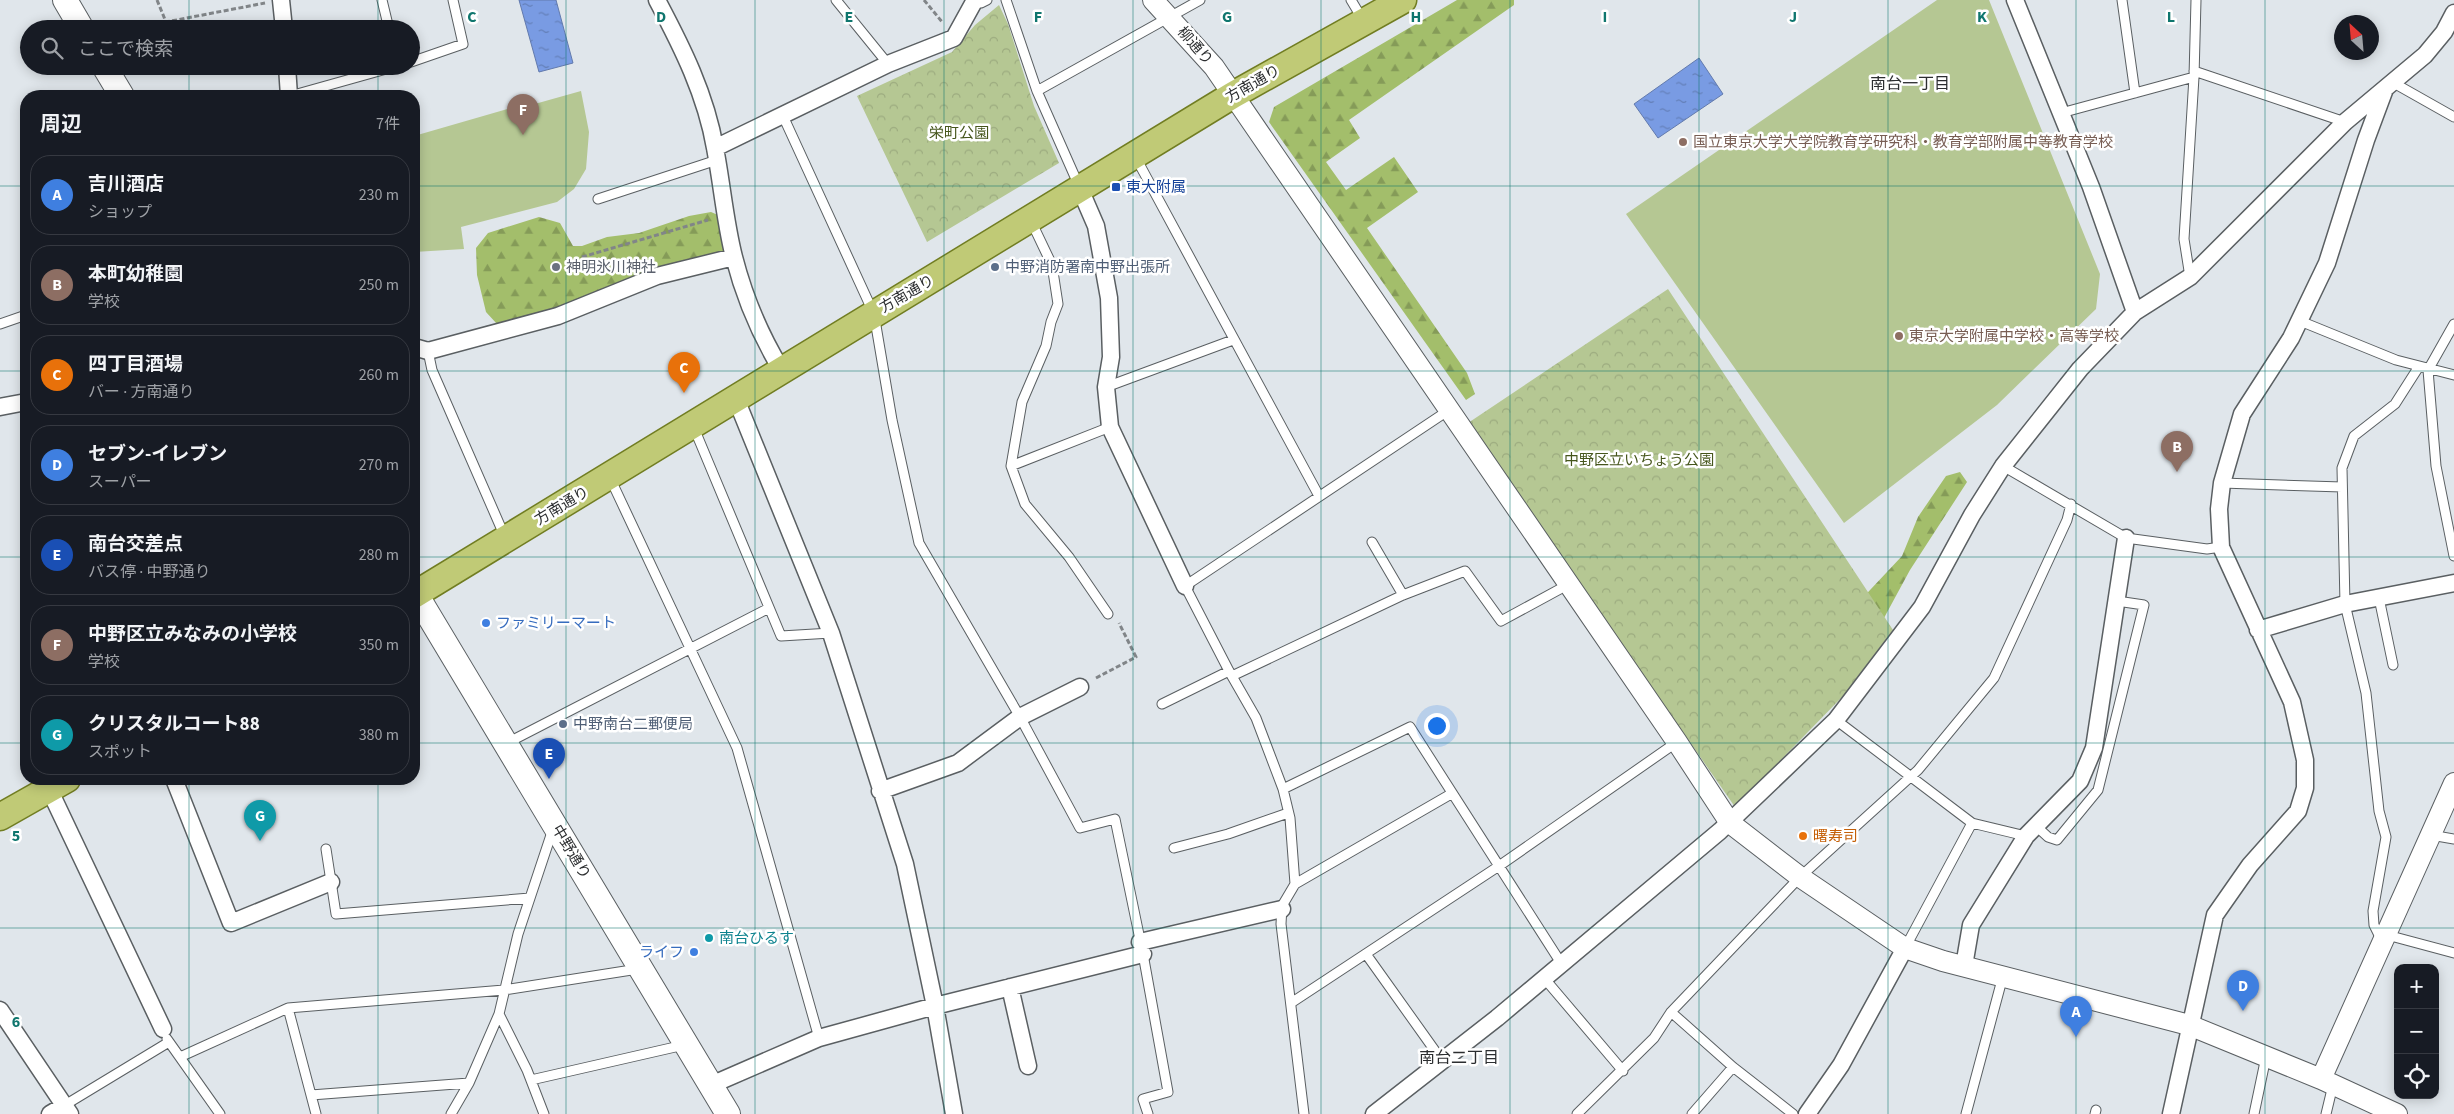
<!DOCTYPE html>
<html lang="ja">
<head>
<meta charset="utf-8">
<style>
	:root { --surface:#171b24; --page:#242831; --text:#f1f3f6; --muted:#9ea1a6; --line:#363941; --accent:#8c9099 }
	body { margin:0; font-family:"Source Sans 3","Noto Sans JP",sans-serif; background:var(--page); color:var(--text) }
	.controls { position:absolute; right:15px; bottom:15px; display:grid; overflow:hidden; border-radius:10px; box-shadow:0 2px 12px #0003 }
	.controls button { width:45px; height:45px; display:grid; place-items:center; padding:0; border:0; border-bottom:1px solid var(--line); background:var(--surface); color:var(--text); font:25px sans-serif }
	.compass { position:absolute; left:2334px; top:15px; width:45px; height:45px; border-radius:50%; background:var(--surface); box-shadow:0 2px 12px #0003; rotate:334deg }
	.you { position:absolute; left:1436px; top:725px; width:18px; height:18px; margin:-12px; border:4px solid #fff; border-radius:50%; background:#1a73e8; box-shadow:0 0 0 8px #1a73e833 }
	.badge { display:grid; place-items:center; width:32px; height:32px; border-radius:50%; background:var(--accent); color:#fff; font-size:16px; font-weight:700 }
	.pin { position:absolute; translate:-50% -41px; filter:drop-shadow(0 1px 2px #0008) }
	.pin::after { content:''; position:absolute; top:26px; width:18px; height:15px; background:inherit; clip-path:polygon(0 0,100% 0,50% 100%) }
	.list { margin:0; padding:0; list-style:none }
	h2 { display:flex; justify-content:space-between; align-items:center; height:65px; margin:0; padding:0 20px; font-size:21px }
	h2 small { font-size:16px; font-weight:400; color:var(--muted) }
	.list li { display:grid; grid-template-columns:32px 1fr auto; gap:15px; align-items:center; box-sizing:border-box; height:80px; margin:0 10px 10px; padding:0 10px; border:1px solid var(--line); border-radius:20px }
	.list b { display:block; font-size:19px; white-space:nowrap }
	.list p { margin:0; font-size:16px; white-space:nowrap; color:var(--muted) }
	.list em { font-size:16px; font-style:normal; color:var(--muted) }
	.icon { flex:none; width:28px; height:28px; fill:none; stroke:currentColor; stroke-width:2; stroke-linecap:round; stroke-linejoin:round }
	.map { position:relative; flex:none; width:2454px; height:1114px; overflow:hidden }
	.search { position:absolute; background:var(--surface); box-shadow:0 2px 12px #0003; left:20px; top:20px; width:400px; height:55px; display:flex; align-items:center; gap:12px; box-sizing:border-box; padding:0 18px; border-radius:28px; color:var(--muted); font-size:19px }
	.panel { position:absolute; background:var(--surface); box-shadow:0 2px 12px #0003; left:20px; top:90px; width:400px; height:695px; border-radius:20px }
	.map>svg:first-child { display:block }
	.grass { fill:#b5c793 }
	.forest { fill:url(#forest-firs) }
	.park { fill:url(#park-crowns) }
	.water { fill:url(#water-ripples); stroke:#627aad }
	.lines { fill:none; stroke-linecap:round; stroke-linejoin:round }
	.service-casing { stroke:#5a5f62; stroke-width:11 }
	.minor-casing { stroke:#5a5f62; stroke-width:19 }
	.tertiary-casing { stroke:#5a5f62; stroke-width:22 }
	.secondary-casing { stroke:#5a5f62; stroke-width:26 }
	.primary-casing { stroke:#717d22; stroke-width:29 }
	.path { stroke:#818588; stroke-width:3; stroke-dasharray:5 2.5; stroke-linecap:butt }
	.service { stroke:#fff; stroke-width:9 }
	.minor { stroke:#fff; stroke-width:16 }
	.tertiary { stroke:#fff; stroke-width:20 }
	.secondary { stroke:#fff; stroke-width:24 }
	.primary { stroke:#c0ca76; stroke-width:26 }
	.grid { fill:none; stroke:#0f766e; stroke-width:1; stroke-opacity:0.55 }
	.education-dot { fill:#8d6e63; stroke:#fff; stroke-width:2 }
	.transit-dot { fill:#1a4fb4; stroke:#fff; stroke-width:2 }
	.worship-dot { fill:#6b7280; stroke:#fff; stroke-width:2 }
	.service-dot { fill:#5c6f8a; stroke:#fff; stroke-width:2 }
	.shop-dot { fill:#3f7fe0; stroke:#fff; stroke-width:2 }
	.food-dot { fill:#e8710a; stroke:#fff; stroke-width:2 }
	.culture-dot { fill:#0f9aa8; stroke:#fff; stroke-width:2 }
	.labels { text-anchor:middle; dominant-baseline:central; stroke-width:5; stroke-linejoin:round; paint-order:stroke }
	.street-label { font-size:15px; fill:#2c2e30; stroke:#fff }
	.park-label { font-size:15px; fill:#46561c; stroke:#fff }
	.education-label { font-size:15px; fill:#785e54; stroke:#fff; text-anchor:start }
	.transit-label { font-size:15px; fill:#164399; stroke:#fff; text-anchor:start }
	.worship-label { font-size:15px; fill:#5b616d; stroke:#fff; text-anchor:start }
	.service-label { font-size:15px; fill:#4e5e75; stroke:#fff; text-anchor:start }
	.shop-label { font-size:15px; fill:#366cbe; stroke:#fff; text-anchor:start }
	.food-label { font-size:15px; fill:#c56008; stroke:#fff; text-anchor:start }
	.culture-label { font-size:15px; fill:#0d838f; stroke:#fff; text-anchor:start }
	.neighbourhood-label { font-size:16px; fill:#2c2e30; stroke:#fff }
	.grid-label { font-size:16px; text-anchor:middle; font-weight:bold; fill:#0f766e; stroke:#fff; stroke-width:5; stroke-linejoin:round; paint-order:stroke }
</style>
</head>
<body>
<div class="map">
<svg width="2454" height="1114" viewBox="0 0 2454 1114">
	<defs>
		<pattern id="forest-firs" width="22" height="20" patternUnits="userSpaceOnUse" patternTransform="scale(1.25)"><rect width="22" height="20" fill="#a3be6b"/><path d="M5 1l3.5 6h-7zM16 11l3.5 6h-7z" fill="#859b58"/></pattern>
		<pattern id="park-crowns" width="20" height="18" patternUnits="userSpaceOnUse" patternTransform="scale(1.25)"><rect width="20" height="18" fill="#b5c793"/><path d="M2 6a3 3 0 1 1 6 0M12 15a3 3 0 1 1 6 0" fill="none" stroke="#9cab7f"/></pattern>
		<pattern id="water-ripples" width="26" height="14" patternUnits="userSpaceOnUse" patternTransform="scale(1.25)"><rect width="26" height="14" fill="#799be3"/><path d="M2 4q2-2 4 0t4 0M15 11q2-2 4 0t4 0" fill="none" stroke="#637fb8"/></pattern>
	</defs>
	<rect width="100%" height="100%" fill="#e0e6eb"/>
	<path class="grass" d="M1937 0H1989L2100 274 2096 309 1997 405 1844 523 1626 214Z
		M581 91 589 132 586 169 574 189 557 202 461 227 464 249 414 252V136L521 105 524 107Z"/>
	<path class="forest" d="M1457 0H1514V5L1349 120 1360 138 1326 162 1346 190 1394 157 1418 192 1367 228 1467 373 1475 394 1466 400 1269 122 1274 107Z
		M711 212 734 222 725 254 623 284 597 304 506 323 497 324 486 312 477 275 476 248 488 233 539 217 560 223 573 246H582L607 237 639 233 689 216Z
		M1960 472 1967 482 1910 570 1878 629 1855 606 1902 556 1918 517 1946 476Z"/>
	<path class="park" d="M999 5 1008 24 1034 106 1059 163 927 242 857 96 952 52 975 25Z
		M1668 289 1893 630 1844 695 1735 807 1468 423Z"/>
	<path class="water" d="M519 0H556L573 63 539 72Z
		M1699 58 1723 94 1658 138 1634 104Z"/>
	<g class="lines">
		<g class="service-casing">
			<path id="service" d="M382 0 389 29
				M836 0 888 64
				M1006 0 1037 91 1079 186
				M1351 0 1363 20
				M2122 0 2135 93
				M975 3H981L987 0
				M411 62 463 44 453 0
				M2194 71 2345 122
				M2392 82 2454 117
				M1037 91 1200 0
				M290 96 397 66
				M2061 113 2194 77
				M783 116 874 314 892 420 919 543 1020 717 1080 828 1115 819 1143 954 1168 1092 1143 1099 1148 1114
				M1136 158 1319 496
				M598 199 717 160
				M1031 221 1052 265 1058 304 1051 322 1046 346 1022 402 1011 466 1025 504 1069 557 1108 614
				M2190 277 2184 239 2194 77 2196 0
				M2300 321 2396 360 2454 375
				M0 324 26 315
				M2454 324 2428 370 2436 466 2454 556
				M428 351 432 370 505 537
				M1106 387 1233 340
				M694 428 781 636 831 633
				M1011 466 1110 427
				M2003 466 2126 538 2207 549 2221 547
				M610 478 737 748 819 1038
				M2222 483 2342 487
				M1372 542 1403 595
				M2379 598 2393 665
				M1232 676 1403 595 1465 571 1501 621 1560 589
				M1162 704 1229 671
				M1836 720 1972 823 1905 948
				M507 743 769 608
				M1283 789 1410 727 1561 963
				M1972 823 2026 836
				M2036 826 2048 837 2057 840 2098 790 2144 605 2117 601
				M2431 835 2454 839
				M1174 848 1228 834 1288 813
				M326 849 336 914 530 898
				M1295 884 1451 794
				M2387 935 2454 953
				M2382 941 2374 925 2373 911 2386 837 2379 811 2366 693 2345 604 2342 468 2354 436 2395 404 2418 368
				M1366 954 1443 1062
				M1544 978 1623 1071
				M1291 1003 1499 866 1677 742
				M288 1008 316 1114
				M1671 1012 1733 1067 1793 1114
				M499 1014 527 1070 544 1114
				M167 1039 220 1114
				M180 1057 288 1008 504 990 638 969
				M531 1080 684 1045
				M311 1095 469 1083
				M65 1105 169 1042
				M451 1114 469 1083 499 1014 518 934 553 829
				M1304 1114 1281 924 1282 906 1295 884 1290 818 1283 789 1256 718 1229 671 1185 586 1449 410
				M1577 1114 1654 1038 1671 1012 1800 877 1918 770 1994 678 2067 520 2071 504
				M1692 1114 1733 1067
				M1966 1114 2003 976
				M2095 1114 2096 1110
				M2254 1114 2266 1057
				M2326 1114 2333 1085"/>
		</g>
		<g class="minor-casing">
			<path id="minor" d="M281 0 284 29
				M657 0C682 47 706 95 715 148 722 184 725 222 734 257 744 296 761 336 781 369
				M2015 0 2091 187 2135 312
				M287 66 289 96
				M715 148 888 64 954 38 975 0
				M1080 189 1096 226 1109 298 1111 357 1106 387 1110 427 1185 586
				M414 347 428 351 558 316 657 276 734 257
				M0 407 26 402
				M2258 630 2345 604 2454 583
				M174 779 231 923 331 882
				M49 789 163 1029
				M880 791 958 763 1020 717 1080 687
				M1140 942 1282 909
				M1964 966 1971 925 2026 836 2080 781 2094 748 2126 538
				M1010 987 1028 1066
				M0 1010 70 1114
				M711 1085 819 1038 935 1006 905 864 831 633 736 399
				M50 1114 65 1105
				M954 1114 935 1006 1143 954
				M1374 1114 1497 1018 1720 831 1836 720 1922 607 1972 515 2003 466 2080 369 2135 312 2190 277 2345 122 2425 55 2444 32 2454 13
				M1807 1114 1841 1065 1905 948
				M2171 1114 2215 915 2250 865 2298 811 2305 788V760L2292 702 2221 547 2219 509 2222 483 2242 414 2291 338 2327 263 2366 140 2385 89"/>
		</g>
		<g class="tertiary-casing">
			<path id="tertiary" d="M1153 0 1214 67 1677 742 1730 823 1800 877 1905 948 1943 961 2189 1025 2321 1079 2397 1114
				M2321 1079 2454 783"/>
		</g>
		<g class="secondary-casing">
			<path id="secondary" d="M65 0 82 29
				M104 66 122 96
				M414 591 728 1114"/>
		</g>
		<g class="primary-casing">
			<path id="primary" d="M414 595 1233 95 1403 0
				M0 817 67 779"/>
		</g>
		<path class="path" d="M157 0 166 22 265 3
			M924 0 943 23
			M582 257 708 220
			M1096 678 1136 657 1119 623"/>
		<use href="#service" class="service"/>
		<use href="#minor" class="minor"/>
		<use href="#tertiary" class="tertiary"/>
		<use href="#secondary" class="secondary"/>
		<use href="#primary" class="primary"/>
	</g>
	<path class="grid" d="M189 0V29M378 0V29M566 0V1114M755 0V1114M944 0V1114M1133 0V1114M1321 0V1114M1510 0V1114M1699 0V1114M1888 0V1114M2076 0V1114M2265 0V1114M189 66V96M378 66V96M0 186H26M414 186H2454M0 371H26M414 371H2454M0 557H26M414 557H2454M0 743H26M414 743H2454M189 779V1114M378 779V1114M0 928H2454"/>
	<g class="education-dot">
		<circle cx="1683" cy="142" r="5"/>
		<circle cx="1899" cy="336" r="5"/>
	</g>
	<rect class="transit-dot" x="1111" y="182" width="10" height="10" rx="2.5"/>
	<circle class="worship-dot" cx="556" cy="267" r="5"/>
	<g class="service-dot">
		<circle cx="995" cy="267" r="5"/>
		<circle cx="563" cy="724" r="5"/>
	</g>
	<g class="shop-dot">
		<circle cx="486" cy="623" r="5"/>
		<circle cx="694" cy="952" r="5"/>
	</g>
	<circle class="food-dot" cx="1803" cy="836" r="5"/>
	<circle class="culture-dot" cx="709" cy="938" r="5"/>
	<g class="labels">
		<g class="street-label">
			<text transform="translate(1195 46) rotate(49)">柳通り</text>
			<text transform="translate(1253 84) rotate(-30)">方南通り</text>
			<text transform="translate(907 294) rotate(-30)">方南通り</text>
			<text transform="translate(562 506) rotate(-31)">方南通り</text>
			<text transform="translate(571 852) rotate(59)">中野通り</text>
		</g>
		<g class="park-label">
			<text x="959" y="133">栄町公園</text>
			<text x="1639" y="460">中野区立いちょう公園</text>
		</g>
		<g class="education-label">
			<text x="1693" y="142">国立東京大学大学院教育学研究科・教育学部附属中等教育学校</text>
			<text x="1909" y="336">東京大学附属中学校・高等学校</text>
		</g>
		<g class="transit-label">
			<text x="1126" y="187">東大附属</text>
		</g>
		<g class="worship-label">
			<text x="566" y="267">神明氷川神社</text>
		</g>
		<g class="service-label">
			<text x="1005" y="267">中野消防署南中野出張所</text>
			<text x="573" y="724">中野南台二郵便局</text>
		</g>
		<g class="shop-label">
			<text x="496" y="623">ファミリーマート</text>
			<text x="684" y="952" text-anchor="end">ライフ</text>
		</g>
		<g class="food-label">
			<text x="1813" y="836">曙寿司</text>
		</g>
		<g class="culture-label">
			<text x="719" y="938">南台ひるす</text>
		</g>
		<g class="neighbourhood-label">
			<text x="1910" y="84">南台一丁目</text>
			<text x="1459" y="1058">南台二丁目</text>
		</g>
	</g>
	<g class="grid-label">
		<text x="472" y="22">C</text>
		<text x="661" y="22">D</text>
		<text x="849" y="22">E</text>
		<text x="1038" y="22">F</text>
		<text x="1227" y="22">G</text>
		<text x="1416" y="22">H</text>
		<text x="1605" y="22">I</text>
		<text x="1793" y="22">J</text>
		<text x="1982" y="22">K</text>
		<text x="2171" y="22">L</text>
		<text x="16" y="841">5</text>
		<text x="16" y="1027">6</text>
	</g>
</svg>
<div class="controls">
<button>+</button>
<button>−</button>
<button><svg class="icon" aria-label="locate" viewBox="0 0 24 24"><circle cx="12" cy="12" r="6"/><path d="M12 2v4M12 18v4M2 12h4M18 12h4"/></svg></button>
</div>
<svg class="compass" viewBox="-18 -18 36 36"><path d="M0-13l5 13h-10z" fill="#e53935"/><path d="M0 13l5-13h-10z" fill="#9ea1a6"/></svg>
<div class="you"></div>
<div class="pin badge" style="left:2076px;top:1037px;background:#3f7fe0">A</div>
<div class="pin badge" style="left:2177px;top:472px;background:#8d6e63">B</div>
<div class="pin badge" style="left:684px;top:393px;background:#e8710a">C</div>
<div class="pin badge" style="left:2243px;top:1011px;background:#3f7fe0">D</div>
<div class="pin badge" style="left:549px;top:779px;background:#1a4fb4">E</div>
<div class="pin badge" style="left:523px;top:135px;background:#8d6e63">F</div>
<div class="pin badge" style="left:260px;top:841px;background:#0f9aa8">G</div>
<div class="search"><svg class="icon" aria-label="search" viewBox="0 0 24 24"><circle cx="10" cy="10" r="6"/><path d="M15 15l6 6"/></svg>ここで検索</div>
<section class="panel">
<h2>周辺<small>7件</small></h2>
<ul class="list">
<li><span class="badge" style="background:#3f7fe0">A</span><div><b>吉川酒店</b><p>ショップ</p></div><em>230 m</em></li>
<li><span class="badge" style="background:#8d6e63">B</span><div><b>本町幼稚園</b><p>学校</p></div><em>250 m</em></li>
<li><span class="badge" style="background:#e8710a">C</span><div><b>四丁目酒場</b><p>バー · 方南通り</p></div><em>260 m</em></li>
<li><span class="badge" style="background:#3f7fe0">D</span><div><b>セブン-イレブン</b><p>スーパー</p></div><em>270 m</em></li>
<li><span class="badge" style="background:#1a4fb4">E</span><div><b>南台交差点</b><p>バス停 · 中野通り</p></div><em>280 m</em></li>
<li><span class="badge" style="background:#8d6e63">F</span><div><b>中野区立みなみの小学校</b><p>学校</p></div><em>350 m</em></li>
<li><span class="badge" style="background:#0f9aa8">G</span><div><b>クリスタルコート88</b><p>スポット</p></div><em>380 m</em></li>
</ul>
</section>
</div>
</body>
</html>
